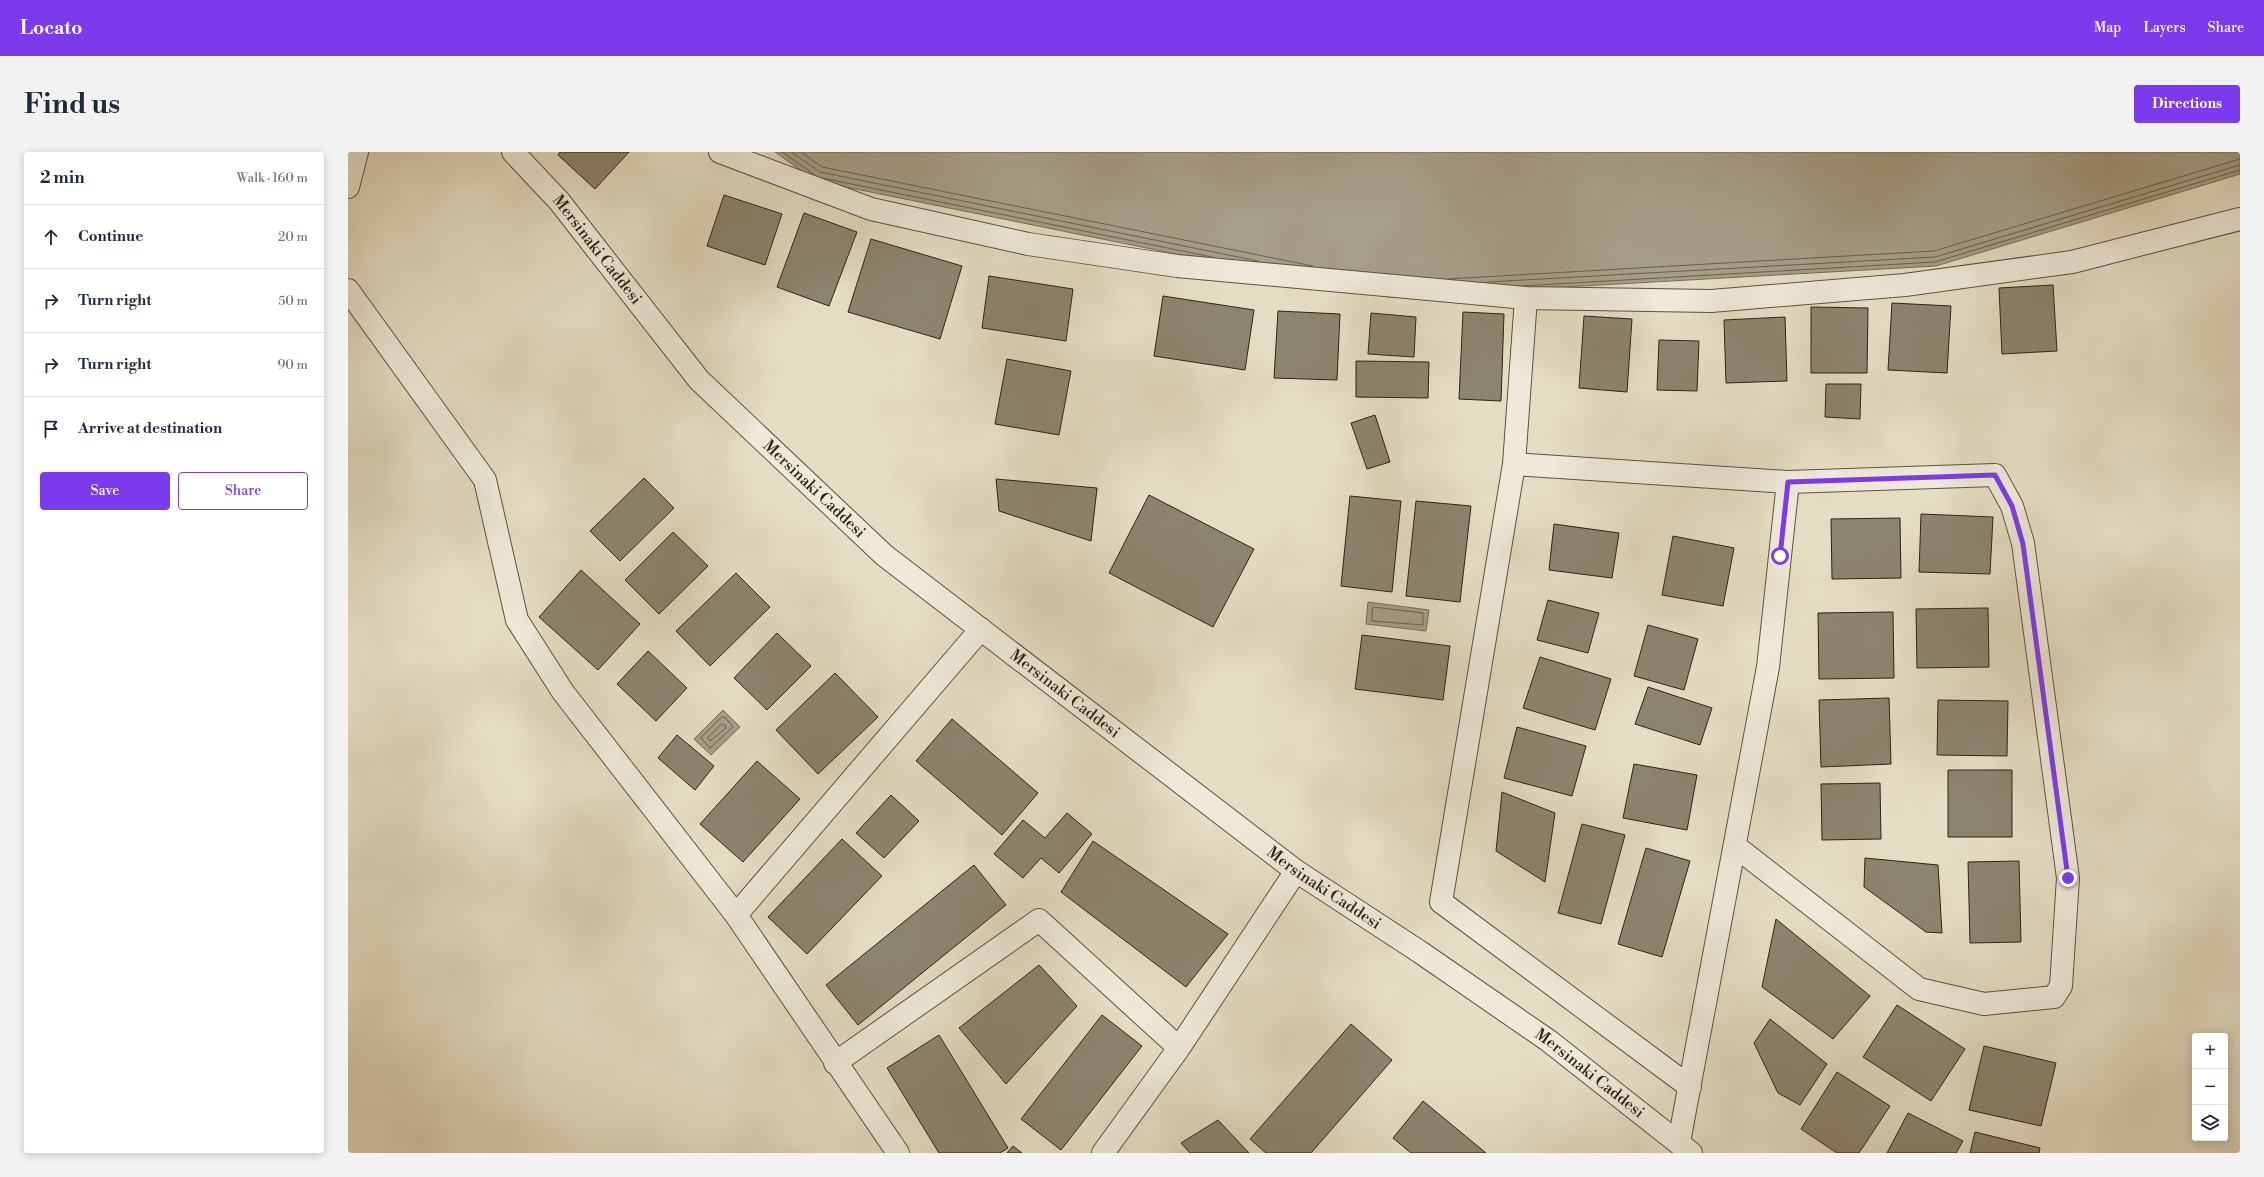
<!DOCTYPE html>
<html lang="en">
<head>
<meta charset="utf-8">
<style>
	:root { --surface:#fff; --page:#f2f2f3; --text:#1f2937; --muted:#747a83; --line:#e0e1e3; --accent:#7c3aed }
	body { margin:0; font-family:"Libre Bodoni",serif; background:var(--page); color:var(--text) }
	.controls { position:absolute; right:12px; bottom:12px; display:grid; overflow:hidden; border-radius:4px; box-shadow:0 2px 10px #0003 }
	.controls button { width:36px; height:36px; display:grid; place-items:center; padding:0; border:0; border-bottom:1px solid var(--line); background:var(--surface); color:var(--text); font:20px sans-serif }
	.stop { position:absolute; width:12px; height:12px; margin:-9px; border:3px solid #7c3aed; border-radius:50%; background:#fff }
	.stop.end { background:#7c3aed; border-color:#fff; box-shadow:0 1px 4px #0008 }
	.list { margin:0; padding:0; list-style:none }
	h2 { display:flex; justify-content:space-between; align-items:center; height:52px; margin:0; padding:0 16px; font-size:17px }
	h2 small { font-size:13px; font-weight:400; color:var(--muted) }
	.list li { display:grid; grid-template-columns:26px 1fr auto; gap:12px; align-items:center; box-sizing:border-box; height:64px; padding:0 16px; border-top:1px solid var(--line) }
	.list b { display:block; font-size:15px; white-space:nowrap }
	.list em { font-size:13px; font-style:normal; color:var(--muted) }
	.actions { display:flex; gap:8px; padding:12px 16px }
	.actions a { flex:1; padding:9px 0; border:1px solid var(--accent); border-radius:4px; text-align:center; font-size:14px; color:var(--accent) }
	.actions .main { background:var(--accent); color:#fff }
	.icon { flex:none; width:22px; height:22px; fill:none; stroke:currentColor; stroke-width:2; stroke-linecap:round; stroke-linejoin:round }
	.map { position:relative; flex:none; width:1892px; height:1001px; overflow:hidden; border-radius:4px }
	header { display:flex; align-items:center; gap:24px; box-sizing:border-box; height:56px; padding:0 20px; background:var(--accent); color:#fff }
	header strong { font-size:19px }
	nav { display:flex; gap:22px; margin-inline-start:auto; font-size:14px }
	.intro { display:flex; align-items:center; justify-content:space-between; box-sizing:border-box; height:96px; padding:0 24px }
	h1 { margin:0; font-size:28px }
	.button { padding:10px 18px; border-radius:4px; background:var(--accent); color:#fff; font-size:14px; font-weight:700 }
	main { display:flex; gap:24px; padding:0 24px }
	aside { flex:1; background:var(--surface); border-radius:4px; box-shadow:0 2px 10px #0003 }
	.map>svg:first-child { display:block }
	.water { fill:#a79e88; stroke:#776d5a }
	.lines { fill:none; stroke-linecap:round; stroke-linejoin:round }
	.shore { stroke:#6a604e; stroke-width:1 }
	.building { fill:#8d846f; stroke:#2e2315 }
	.minor-casing { stroke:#5c5240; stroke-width:24 }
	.tertiary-casing { stroke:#5c5240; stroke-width:24 }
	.minor { stroke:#eee9d8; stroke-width:22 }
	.tertiary { stroke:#eee9d8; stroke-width:22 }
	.route { stroke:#7c3aed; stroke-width:5 }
	.labels { text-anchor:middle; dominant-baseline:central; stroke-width:3; stroke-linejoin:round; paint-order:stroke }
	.street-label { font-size:16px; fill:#2e2315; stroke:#eee9d8 }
</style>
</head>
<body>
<header>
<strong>Locato</strong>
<nav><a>Map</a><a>Layers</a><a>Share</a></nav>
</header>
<div class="intro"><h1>Find us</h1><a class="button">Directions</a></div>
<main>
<aside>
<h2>2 min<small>Walk · 160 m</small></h2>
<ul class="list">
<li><svg class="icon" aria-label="ahead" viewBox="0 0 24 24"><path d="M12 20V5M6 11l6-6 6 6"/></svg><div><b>Continue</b></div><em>20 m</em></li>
<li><svg class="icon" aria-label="right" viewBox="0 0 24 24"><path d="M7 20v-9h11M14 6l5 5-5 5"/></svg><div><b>Turn right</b></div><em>50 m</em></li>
<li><svg class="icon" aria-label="right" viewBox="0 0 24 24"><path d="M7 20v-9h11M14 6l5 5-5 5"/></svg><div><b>Turn right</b></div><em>90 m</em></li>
<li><svg class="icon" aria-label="arrive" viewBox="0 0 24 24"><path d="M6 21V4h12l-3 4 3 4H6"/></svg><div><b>Arrive at destination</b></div></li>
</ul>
<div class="actions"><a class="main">Save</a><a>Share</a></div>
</aside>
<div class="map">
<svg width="1892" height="1001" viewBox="0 0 1892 1001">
	<rect width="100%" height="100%" fill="#e5ddc3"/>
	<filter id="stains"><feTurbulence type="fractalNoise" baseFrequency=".005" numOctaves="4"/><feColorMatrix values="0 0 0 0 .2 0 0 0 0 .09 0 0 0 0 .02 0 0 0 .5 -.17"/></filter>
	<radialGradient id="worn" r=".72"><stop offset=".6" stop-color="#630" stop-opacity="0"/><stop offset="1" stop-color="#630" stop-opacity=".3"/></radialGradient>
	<path class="water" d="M427 0H1892V22L1588 114 1040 145 468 29Z
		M1020 450 1081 458 1078 479 1018 472Z
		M375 558 392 575 363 603 346 587Z"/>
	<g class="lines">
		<path class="shore" d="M434 0 467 23
			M443 0 472 20 910 109
			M453 0 474 15 965 114
			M474 26 864 105
			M1099 127 1586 99 1892 7
			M1139 130 1587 105 1892 13
			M1173 134 1587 110 1892 18
			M1025 455 1075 461V473L1024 469Z
			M374 565H377L385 575 362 596 353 586Z
			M374 572 377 573 378 576 362 589 360 586Z"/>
	</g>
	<path class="building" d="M212 0H281L247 37 210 3Z
		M376 43 434 62 417 113 359 94Z
		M456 61 509 80 481 154 429 135Z
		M523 87 614 114 592 187 500 160Z
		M641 124 725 137 718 189 634 176Z
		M1705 133 1709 199 1654 202 1651 136Z
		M815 144 906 158 897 218 806 204Z
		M1544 151 1603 154 1599 221 1540 218Z
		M1463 155 1520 156 1519 221H1463Z
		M930 159 992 162 989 228 926 226Z
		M1115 160 1156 162 1153 249 1111 247Z
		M1023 161 1068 165 1066 205 1020 202Z
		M1236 164 1284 167 1279 240 1231 236Z
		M1437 165 1439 229 1378 231 1376 168Z
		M1311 188 1351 189 1349 239 1309 238Z
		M659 207 723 219 711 283 647 272Z
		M1008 209 1081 210 1080 246 1008 245Z
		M1478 232H1513L1512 267 1477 265Z
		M1027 263 1042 310 1019 317 1003 271Z
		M296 326 326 356 272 409 242 379Z
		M648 327 749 336 743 389 651 359Z
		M801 343 906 397 865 475 761 421Z
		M1002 344 1053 349 1044 440 993 434Z
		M1068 349 1123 354 1112 450 1058 444Z
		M1573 362 1645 365 1642 422 1571 420Z
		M1552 366 1553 426 1484 427 1483 367Z
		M1206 372 1271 381 1264 426 1201 418Z
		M325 380 360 414 311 462 277 428Z
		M1325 384 1386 396 1375 454 1314 443Z
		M233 418 292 472 250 518 191 465Z
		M388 421 422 455 362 514 328 479Z
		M1200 448 1251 461 1240 501 1189 488Z
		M1640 456 1641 515 1569 516 1568 457Z
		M1545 460 1546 526 1471 527 1470 461Z
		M1300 473 1350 487 1336 538 1286 524Z
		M429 481 463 514 419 558 386 526Z
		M1014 483 1102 494 1095 548 1007 537Z
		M300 499 339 536 308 569 269 532Z
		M1192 505 1263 527 1247 578 1175 556Z
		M487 521 530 565 470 622 428 578Z
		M1300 535 1364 556 1352 593 1287 572Z
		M1541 546 1543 612 1473 615 1471 548Z
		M1590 548 1660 549 1659 604 1589 603Z
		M604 567 690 641 654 683 568 609Z
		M1169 575 1238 594 1224 644 1156 626Z
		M329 583 366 614 347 638 310 606Z
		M409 609 452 647 395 710 352 672Z
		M1286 612 1349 623 1339 678 1275 666Z
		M1600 618H1664V685H1600Z
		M1532 631 1533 687 1474 688 1473 632Z
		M1154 640 1207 661 1197 730 1148 699Z
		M543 643 571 669 536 706 508 681Z
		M719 661 744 682 711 721 693 706 675 726 646 702 675 668 697 686Z
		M1234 672 1277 683 1253 772 1210 761Z
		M494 687 534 724 459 802 420 765Z
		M745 689 880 782 838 835 713 740Z
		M1298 696 1342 709 1314 805 1270 792Z
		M1517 706 1590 713 1594 781 1578 780 1516 735Z
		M1671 709 1673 790 1622 791 1620 710Z
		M626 713 658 753 510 873 478 833Z
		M1428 767 1522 844 1485 887 1414 835Z
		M691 813 729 854 658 932 611 876Z
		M1549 853 1617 897 1583 949 1515 905Z
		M754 863 794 894 713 998 673 967Z
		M1422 867 1479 912 1452 953 1430 941 1406 891Z
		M1003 872 1044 908 963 1001H918L902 987Z
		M591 883 660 996 652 1001H591L539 916Z
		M1636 894 1708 911 1693 974 1621 958Z
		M1489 920 1542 954 1511 1001H1489L1453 977Z
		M1075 949 1138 1001H1063L1045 986Z
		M1560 961 1615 989 1608 1001H1539Z
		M870 968 901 1001H842L833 991Z
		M1627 980 1692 996 1691 1001H1622Z
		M665 994 674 1001H659Z"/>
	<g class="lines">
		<g class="minor-casing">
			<path id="minor" d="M372 0 523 57 680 92 829 114 1178 146 1363 149 1557 133 1724 110 1892 67
				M0 35 9 0
				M0 138 137 328 169 468 215 540 388 763 550 1001
				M1178 146 1166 312 1093 750 1342 935
				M1166 312 1440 330 1647 323 1664 354 1675 391 1720 726 1713 834 1706 845 1636 852 1571 837 1387 694
				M388 763 633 477
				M487 911 691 768 831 896
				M1331 990 1420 515 1440 330
				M755 1001 831 896 948 719"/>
		</g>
		<g class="tertiary-casing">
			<g id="tertiary">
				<path id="s1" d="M165 0 211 49 351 228 536 403 948 719 1072 800 1201 889 1343 1001"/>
			</g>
		</g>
		<use href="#minor" class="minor"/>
		<use href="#tertiary" class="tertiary"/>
	</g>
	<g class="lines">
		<path class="route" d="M1432 404 1440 330 1647 323 1664 354 1675 392 1720 726"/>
	</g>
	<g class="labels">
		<g class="street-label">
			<text stroke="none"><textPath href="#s1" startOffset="129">Mersinaki Caddesi</textPath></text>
			<text stroke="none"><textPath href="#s1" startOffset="453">Mersinaki Caddesi</textPath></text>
			<text stroke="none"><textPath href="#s1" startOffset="777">Mersinaki Caddesi</textPath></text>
			<text stroke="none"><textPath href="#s1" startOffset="1101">Mersinaki Caddesi</textPath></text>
			<text stroke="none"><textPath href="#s1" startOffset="1425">Mersinaki Caddesi</textPath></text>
		</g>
	</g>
	<rect width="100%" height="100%" filter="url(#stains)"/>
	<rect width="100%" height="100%" fill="url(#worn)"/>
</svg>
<div class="controls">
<button>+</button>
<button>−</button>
<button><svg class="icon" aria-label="layers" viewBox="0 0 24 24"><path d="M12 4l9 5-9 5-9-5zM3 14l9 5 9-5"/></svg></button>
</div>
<div class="stop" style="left:1432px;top:404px"></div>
<div class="stop end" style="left:1720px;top:726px"></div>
</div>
</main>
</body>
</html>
